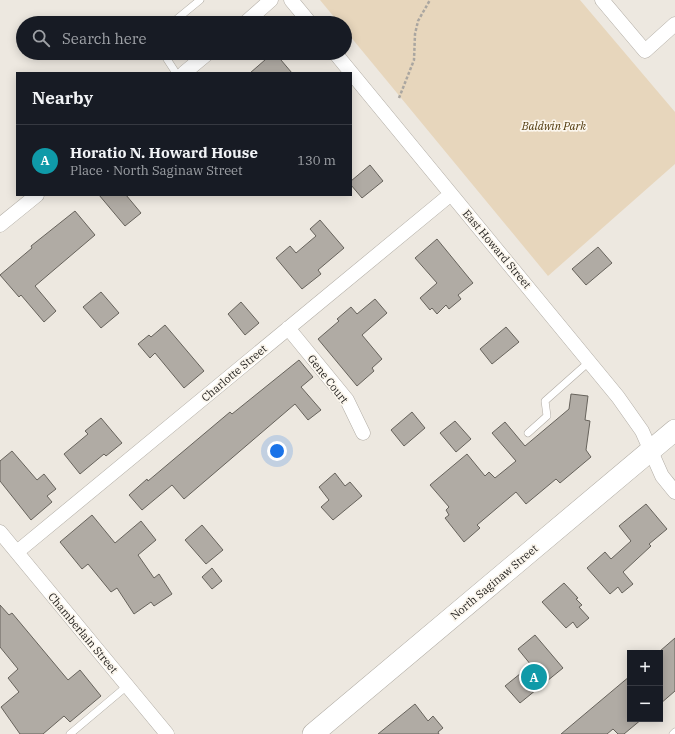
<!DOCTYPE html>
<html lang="en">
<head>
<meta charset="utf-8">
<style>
	:root { --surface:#171b24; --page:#242831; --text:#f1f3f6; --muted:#9ea1a6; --line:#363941; --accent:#aea1d8 }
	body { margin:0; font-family:"IBM Plex Serif",serif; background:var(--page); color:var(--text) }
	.controls { position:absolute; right:12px; bottom:12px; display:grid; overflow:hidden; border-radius:0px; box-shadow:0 2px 10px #0003 }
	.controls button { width:36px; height:36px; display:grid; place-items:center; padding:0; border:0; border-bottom:1px solid var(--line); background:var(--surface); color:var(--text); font:20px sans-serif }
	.you { position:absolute; left:277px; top:451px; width:14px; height:14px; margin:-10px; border:3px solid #fff; border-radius:50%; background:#1a73e8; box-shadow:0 0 0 6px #1a73e833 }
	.badge { display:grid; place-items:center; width:26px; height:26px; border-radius:50%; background:var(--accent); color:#fff; font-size:13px; font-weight:700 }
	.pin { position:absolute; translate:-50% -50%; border:2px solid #fff; box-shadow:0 1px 4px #0006 }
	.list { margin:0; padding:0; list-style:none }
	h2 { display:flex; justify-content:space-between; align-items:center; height:52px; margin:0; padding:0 16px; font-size:17px }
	h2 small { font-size:13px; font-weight:400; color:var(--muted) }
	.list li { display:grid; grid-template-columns:26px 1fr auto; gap:12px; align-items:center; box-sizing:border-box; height:72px; padding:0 16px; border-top:1px solid var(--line) }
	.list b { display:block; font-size:15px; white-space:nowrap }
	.list p { margin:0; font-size:13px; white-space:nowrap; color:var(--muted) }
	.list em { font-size:13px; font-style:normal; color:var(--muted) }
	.icon { flex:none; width:22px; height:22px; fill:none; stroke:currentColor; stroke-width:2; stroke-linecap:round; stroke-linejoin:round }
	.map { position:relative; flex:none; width:675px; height:734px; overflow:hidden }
	.search { position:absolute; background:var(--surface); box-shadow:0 2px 10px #0003; left:16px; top:16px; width:336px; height:44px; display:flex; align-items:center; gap:10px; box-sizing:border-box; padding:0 14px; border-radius:22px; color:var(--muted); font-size:15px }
	.panel { position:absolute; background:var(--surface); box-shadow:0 2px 10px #0003; left:16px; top:72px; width:336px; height:124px; border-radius:0px }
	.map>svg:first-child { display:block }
	.green { fill:#e7d6bc }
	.building { fill:#b0aba4; stroke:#67635c }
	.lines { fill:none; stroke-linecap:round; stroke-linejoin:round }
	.lane-casing { stroke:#b1aca4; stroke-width:8 }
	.street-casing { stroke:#b1aca4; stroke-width:15 }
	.secondary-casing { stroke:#b1aca4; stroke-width:22 }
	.path { stroke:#aaa6a0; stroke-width:2.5; stroke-dasharray:3 2; stroke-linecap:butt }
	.lane { stroke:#fff; stroke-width:7 }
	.street { stroke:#fff; stroke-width:14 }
	.secondary { stroke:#fff; stroke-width:21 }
	.labels { text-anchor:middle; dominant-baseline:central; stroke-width:3.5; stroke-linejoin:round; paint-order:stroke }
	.park-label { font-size:11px; font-style:italic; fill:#4d3507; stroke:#fbf6ed }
	.street-label { font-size:11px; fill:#1f1d1b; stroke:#fbf6ed }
</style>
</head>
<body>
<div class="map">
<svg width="675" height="734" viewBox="0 0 675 734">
	<rect width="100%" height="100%" fill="#ede8e0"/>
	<path class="green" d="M320 0H580L675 112V164L548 276 345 30V23H339Z"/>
	<path class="building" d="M273 53H275L292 73H250Z
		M370 165 383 181 362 198 351 185V181Z
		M99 195H126L141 213 125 226Z
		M75 211 95 235 35 286 56 311 44 322 21 295 19 297 0 275 32 248 31 246Z
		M320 220 344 248 318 270 321 274 302 289 276 258 290 246 296 253 316 236 310 229Z
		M437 239 473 283 458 295 461 299 449 309 446 305 437 314 432 308 430 310 420 298 437 283 415 258Z
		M598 247 612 263 586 285 572 269Z
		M101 292 119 313 101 328 83 307Z
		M375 299 387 313 362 335 382 359 372 368 374 371 357 386 318 339 339 321 337 319 351 307 357 314Z
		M241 302 259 323 245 335 228 314Z
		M165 325 204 371 184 388 155 353 150 358 138 344 149 335 151 337Z
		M506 327 519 342 492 364 480 349Z
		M299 360 313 377 301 387 321 410 308 420 295 404 184 499 172 485 142 510 129 495 147 479 148 481 230 412 232 414Z
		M571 394 588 396 585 420 590 421 586 450 591 457 560 483 556 479 526 504 516 492 477 525 480 528 464 542 445 518 449 515 446 510 449 507 430 485 467 454 485 476 489 472 495 478 516 461 492 433 505 422 525 446 569 409Z
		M412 412 425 428 404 446 391 430Z
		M101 418 122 443 106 456 104 454 80 474 64 454 88 434 85 431Z
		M455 421 471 439 456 452 440 433Z
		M12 451 37 480 44 474 56 489 47 496 52 502 31 520 0 481V461Z
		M335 473 345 486 350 482 362 496 333 520 321 507 329 500 319 487Z
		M646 504 667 529 649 544 651 546 623 572 633 584 622 593 618 587 610 594 587 568 605 552 611 559 631 541 619 526Z
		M92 515 115 543 141 521 156 540 138 555 154 578 159 574 172 594 154 606 151 602 134 614 117 588 111 592 88 564 82 569 60 542Z
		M202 525 223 550 206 564 185 540Z
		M212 568 222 581 212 589 202 577Z
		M564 583 578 598 576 599 582 605 579 607 589 618 577 628 573 622 566 628 542 602Z
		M0 605 9 615 12 613 68 680 80 670 101 696 70 722 64 716 43 734H20L1 707 19 692 8 678 18 669 0 647Z
		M535 635 563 668 520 703 505 686 531 665 518 649Z
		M675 638V691L660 704V651Z
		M630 676V719H642L624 734H618L613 729 607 734H561Z
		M415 704 428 721 433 716 443 728 438 732 439 734H378Z"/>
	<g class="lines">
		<g class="lane-casing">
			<path id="lane" d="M172 23 200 0
				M163 53 176 73
				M528 433 547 416 545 401 590 361
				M70 734 127 686
				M673 734 675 732"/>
		</g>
		<g class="street-casing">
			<path id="street" d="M291 0 310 23
				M602 0 645 51 675 24
				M245 23 271 0
				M335 53 618 397 642 431 662 476 675 492
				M184 73 208 53
				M0 225 37 195
				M288 328 347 400 363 433
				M0 532 167 734
				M17 552 451 194"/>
		</g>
		<g class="secondary-casing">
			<path id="secondary" d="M313 734 675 430"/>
		</g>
		<path class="path" d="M399 98 414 60 415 34 418 21 430 0"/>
		<use href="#lane" class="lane"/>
		<use href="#street" class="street"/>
		<use href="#secondary" class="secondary"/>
	</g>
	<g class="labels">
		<g class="park-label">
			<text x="554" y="126">Baldwin Park</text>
		</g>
		<g class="street-label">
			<text transform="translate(497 249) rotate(50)">East Howard Street</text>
			<text transform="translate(234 373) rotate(-40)">Charlotte Street</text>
			<text transform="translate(328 379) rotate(52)">Gene Court</text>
			<text transform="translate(494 582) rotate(-40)">North Saginaw Street</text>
			<text transform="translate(83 633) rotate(50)">Chamberlain Street</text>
		</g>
	</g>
</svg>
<div class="controls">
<button>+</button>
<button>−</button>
</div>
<div class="you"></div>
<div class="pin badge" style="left:534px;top:677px;background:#0f9aa8">A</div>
<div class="search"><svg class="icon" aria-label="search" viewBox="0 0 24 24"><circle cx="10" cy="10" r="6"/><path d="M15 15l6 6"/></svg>Search here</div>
<section class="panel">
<h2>Nearby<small></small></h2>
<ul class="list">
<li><span class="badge" style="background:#0f9aa8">A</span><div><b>Horatio N. Howard House</b><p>Place · North Saginaw Street</p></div><em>130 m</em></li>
</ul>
</section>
</div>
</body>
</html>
